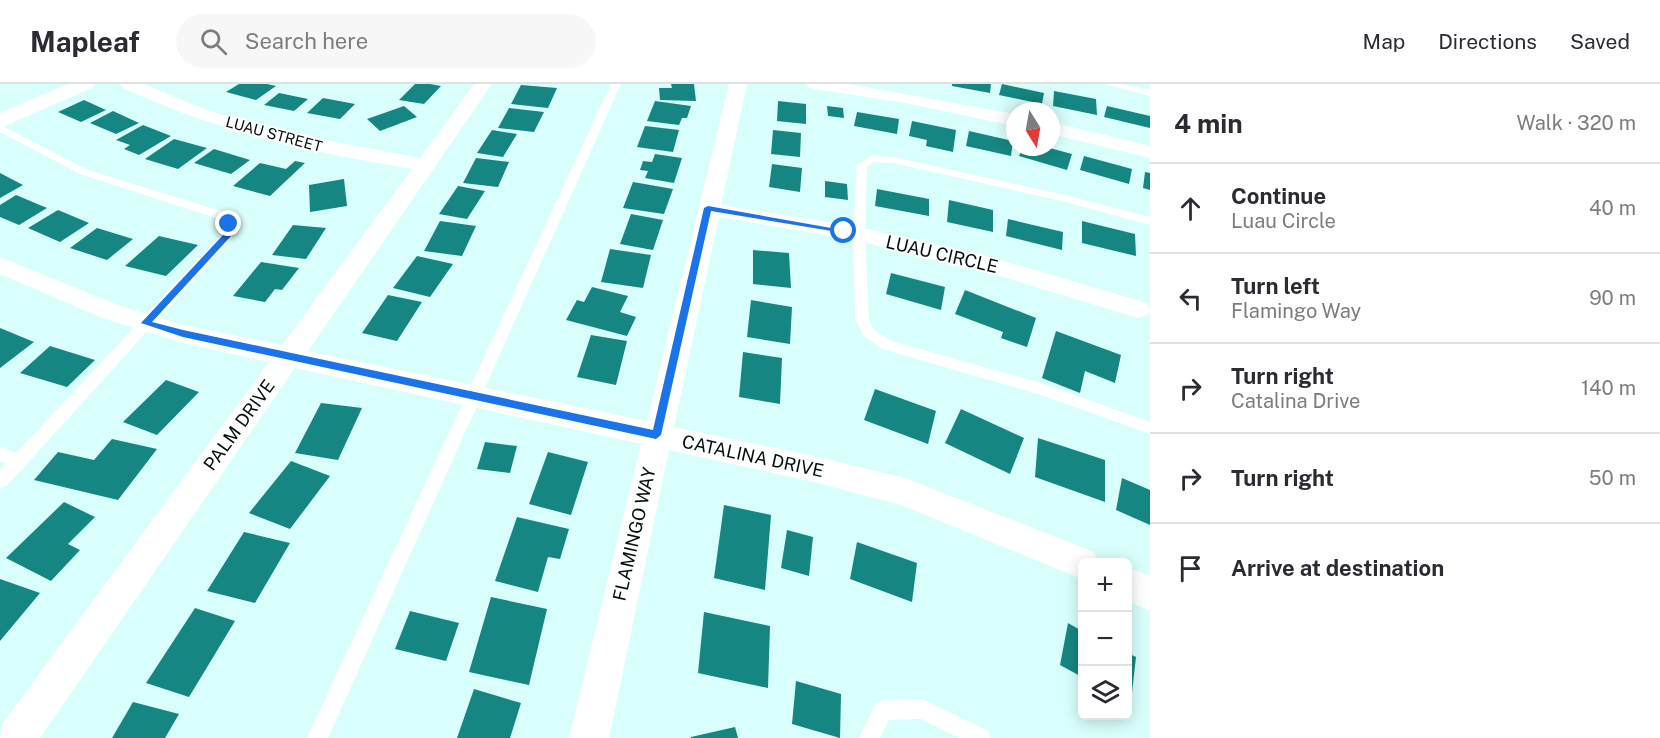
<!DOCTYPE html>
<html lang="en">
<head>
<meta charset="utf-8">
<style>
	:root { --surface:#fff; --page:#f7f7f7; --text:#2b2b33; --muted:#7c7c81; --line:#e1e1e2 }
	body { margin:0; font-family:"Public Sans",sans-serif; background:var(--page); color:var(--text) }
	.controls { position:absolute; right:18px; bottom:18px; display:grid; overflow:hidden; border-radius:9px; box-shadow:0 3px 15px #0003 }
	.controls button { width:54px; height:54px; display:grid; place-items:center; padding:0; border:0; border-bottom:2px solid var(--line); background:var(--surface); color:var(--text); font:30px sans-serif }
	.compass { position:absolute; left:1006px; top:18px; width:54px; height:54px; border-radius:50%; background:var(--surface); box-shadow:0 3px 15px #0003; rotate:169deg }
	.stop { position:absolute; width:18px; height:18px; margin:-14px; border:4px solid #1a73e8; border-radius:50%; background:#fff }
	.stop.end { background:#1a73e8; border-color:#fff; box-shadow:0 2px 6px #0008 }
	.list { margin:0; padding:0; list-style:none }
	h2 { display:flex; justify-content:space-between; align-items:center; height:78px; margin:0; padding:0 24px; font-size:26px }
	h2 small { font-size:20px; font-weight:400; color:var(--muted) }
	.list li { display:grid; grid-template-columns:39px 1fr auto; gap:18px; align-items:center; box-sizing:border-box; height:90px; padding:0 24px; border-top:2px solid var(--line) }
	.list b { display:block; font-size:22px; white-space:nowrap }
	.list p { margin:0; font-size:20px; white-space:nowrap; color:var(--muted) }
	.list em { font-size:20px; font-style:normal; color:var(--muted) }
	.icon { flex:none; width:33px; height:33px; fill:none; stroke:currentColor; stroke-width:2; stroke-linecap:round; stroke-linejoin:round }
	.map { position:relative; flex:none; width:1150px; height:654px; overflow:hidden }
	header { display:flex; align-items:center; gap:36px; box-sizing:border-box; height:84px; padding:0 30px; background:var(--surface); border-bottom:2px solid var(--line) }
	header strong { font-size:28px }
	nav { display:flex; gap:33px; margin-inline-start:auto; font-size:21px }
	.search { width:420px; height:54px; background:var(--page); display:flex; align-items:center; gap:15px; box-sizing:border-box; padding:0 21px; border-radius:33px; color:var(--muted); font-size:22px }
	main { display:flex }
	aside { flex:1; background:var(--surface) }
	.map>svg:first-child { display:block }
	.building { fill:#168682 }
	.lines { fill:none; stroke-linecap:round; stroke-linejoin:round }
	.service { fill:#fff; fill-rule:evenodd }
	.minor { fill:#fff; fill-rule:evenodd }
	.secondary { fill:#fff; fill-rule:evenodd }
	.route { fill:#1a73e8 }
	.labels { text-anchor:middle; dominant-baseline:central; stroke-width:4.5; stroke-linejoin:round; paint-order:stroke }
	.far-street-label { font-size:15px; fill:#030f0e; stroke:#fff }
	.street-label { font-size:18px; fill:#030f0e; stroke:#fff }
</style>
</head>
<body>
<header>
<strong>Mapleaf</strong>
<div class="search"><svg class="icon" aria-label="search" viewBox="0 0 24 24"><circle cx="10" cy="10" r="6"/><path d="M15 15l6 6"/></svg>Search here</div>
<nav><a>Map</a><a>Directions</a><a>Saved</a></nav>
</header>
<main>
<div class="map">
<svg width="1150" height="654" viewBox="0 0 1150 654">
	<rect width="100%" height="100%" fill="#d8fffc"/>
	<path class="building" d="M239 0H267L276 2 256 16 226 8Z
		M415 0H430L441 2 424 20 399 16Z
		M671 0H694L696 17 660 16 659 4H672Z
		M952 0H991L990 9 952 2Z
		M1002 0 1044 9 1042 20 999 11Z
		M521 1 557 4 548 24 511 20Z
		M1054 7 1096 15 1097 31 1053 22Z
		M279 9 308 15 294 27 264 21Z
		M323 14 355 20 340 35 307 29Z
		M84 16 106 26 81 38 58 28Z
		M655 17 691 22 687 34H682L679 41 647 37Z
		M778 17 806 20V40L777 37Z
		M404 22 417 33 380 47 367 35Z
		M827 22 843 24 844 34 828 32Z
		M1107 22 1150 32V44L1104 33Z
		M509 24 544 28 534 48 498 44Z
		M113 27 139 39 116 50 90 39Z
		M857 28 899 35 897 50 854 42Z
		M912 37 956 46 953 68 926 62 927 56 909 52Z
		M143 41 171 52 139 71 124 65 130 61 116 56Z
		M645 42 679 46 673 68 637 63Z
		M492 46 517 50 503 73 477 69Z
		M773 46 801 49 800 73 771 70Z
		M969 47 1013 57 1011 72 966 62Z
		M174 55 207 64 178 85 145 75Z
		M1023 63H1046L1072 70 1067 86 1019 72Z
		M214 65 250 76 231 90 194 79Z
		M655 70 682 74 674 99 645 94 648 87 640 86 643 77 652 78Z
		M1084 72 1132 85 1129 100 1080 86Z
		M476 74 509 78 498 103 463 99Z
		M295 77 305 79 270 112 233 102 260 79 286 85Z
		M772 80 802 84 800 108 769 103Z
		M1145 88 1150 89V106L1143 104Z
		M0 89 23 101 0 114Z
		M344 95 347 122 310 128 309 101Z
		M825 97 847 100 848 116 825 113Z
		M633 98 673 105 664 130 623 124Z
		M458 102 485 107 467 135 439 130Z
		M877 105 929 115V132L875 122Z
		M16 111 47 124 19 141 0 133V121Z
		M949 116 993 126V148L947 138Z
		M58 126 89 139 60 158 28 144Z
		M631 130 663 136 653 166 620 160Z
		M1008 135 1063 148 1062 166 1006 152Z
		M440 137 476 142 462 172 424 167Z
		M1082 137 1135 150 1136 172 1082 159Z
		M293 141 326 144 306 175 272 171Z
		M97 144 133 155 107 176 70 164Z
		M159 152 198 161 166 192 125 182Z
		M610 165 651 171 643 204 601 198Z
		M753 166 789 169 791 204 753 200Z
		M417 172 453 180 430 213 393 204Z
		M261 178 299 184 282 206 275 205 265 218 233 212Z
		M891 189 945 203 941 226 886 210Z
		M592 203 628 212 620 228 636 233 627 252 566 236 577 216 584 218Z
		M965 206 1036 234 1027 263 1001 254 1003 248 955 230Z
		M388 211 422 218 397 257 362 249Z
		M751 216 792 223 790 260 747 253Z
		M0 244 34 258 0 284Z
		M1056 247 1121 271 1115 299 1085 287 1080 309 1042 294Z
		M591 251 627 257 616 301 577 293Z
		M50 262 95 276 67 303 20 289Z
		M743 268 782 274 780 320 739 313Z
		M166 296 199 308 157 351 123 338Z
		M875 305 936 327 928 360 864 336Z
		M321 319 362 324 338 376 295 369Z
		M961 325 1024 354 1010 390 945 359Z
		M1038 354 1105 376V418L1035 393Z
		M112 355 157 365 118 416 34 396 58 368 94 376Z
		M485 358 517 362 510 389 477 385Z
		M548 368 588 378 571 431 529 420Z
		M291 377 330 392 290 445 249 429Z
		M1122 394 1150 406V441L1116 426Z
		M64 418 95 433 68 460 80 466 51 497 6 474Z
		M724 421 771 431 765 506 714 494Z
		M517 433 569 445 560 475 548 473 538 508 495 497Z
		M787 446 813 453 809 492 781 484Z
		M244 448 290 459 255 519 207 507Z
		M857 458 917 479 912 518 850 495Z
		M0 495 40 509 0 557Z
		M491 513 547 525 529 601 469 588Z
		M195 524 235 537 189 613 146 599Z
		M410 527 459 539 446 577 395 565Z
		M704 528 770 542 768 604 698 589Z
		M1068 539 1082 547V593L1060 581Z
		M1128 569 1136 573 1131 617 1128 616Z
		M796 597 841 610 840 654 792 640Z
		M474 605 521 619 510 654H457Z
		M133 618 179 630 165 654H112Z
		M735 643 738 654H691V653Z"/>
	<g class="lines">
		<path class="service" d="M611 0H621L328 654H307Z
			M1104 0H1122L1150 6V12Z
			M0 41 88 86 227 129 235 140 232 154 25 382 6 402 0 404V386L6 379 0 377V363L16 369 222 150 223 140 219 135 80 90 0 48Z
			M871 72 893 73 1064 111 1150 133V141L1062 117 893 79 873 78 867 82 865 150 869 235 874 246 892 257 1044 300 1150 338V350L1041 311 882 265 864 252 855 235 853 150 857 81Z
			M922 615 988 647 991 654H959L921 635 889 636 880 654H859L876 619 883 616Z"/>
		<path class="minor" d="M120 0H143L207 26 277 47 420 74 474 0H492L308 267 647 337 729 0H747L721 121 859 143 997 175 1147 219 1150 226 1147 231 1138 234 993 190 859 157 719 133 674 343 814 372 905 394 1094 468 1099 478H1082V495L901 421 814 398 669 366 609 654H569L641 360 295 284 40 654H0L2 640 269 278 183 259 102 234 0 190V173L120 222 183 241 282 261 412 85C312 68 215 47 123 4Z
			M806 0H849L1015 30V42L905 19 815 5 809 4Z
			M1051 38 1150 62V74L1051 50Z
			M1128 483 1150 492V527L1128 517Z"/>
		<path class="secondary" d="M68 0H95L92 4 0 44V29Z"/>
	</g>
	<path class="route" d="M708 122 848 147 844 149 711 127 661 351 656 355 183 253 141 239 224 150 225 140 229 137 233 140 231 152 152 238 183 246 653 346 704 124Z"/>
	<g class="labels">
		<g class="far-street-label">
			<text transform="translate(274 50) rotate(15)">LUAU STREET</text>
		</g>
		<g class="street-label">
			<text transform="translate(942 170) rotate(13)">LUAU CIRCLE</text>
			<text transform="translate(239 341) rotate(-54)">PALM DRIVE</text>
			<text transform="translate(753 372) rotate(12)">CATALINA DRIVE</text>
			<text transform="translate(634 450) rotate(-77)">FLAMINGO WAY</text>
		</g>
	</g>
</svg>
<div class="controls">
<button>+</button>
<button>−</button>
<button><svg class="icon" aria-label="layers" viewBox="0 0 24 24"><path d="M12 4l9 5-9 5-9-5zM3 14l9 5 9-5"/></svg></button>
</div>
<svg class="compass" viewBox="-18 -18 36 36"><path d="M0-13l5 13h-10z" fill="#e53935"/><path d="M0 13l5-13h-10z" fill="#7c7c81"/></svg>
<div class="stop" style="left:844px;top:147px"></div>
<div class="stop end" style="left:229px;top:140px"></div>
</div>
<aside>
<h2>4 min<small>Walk · 320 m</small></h2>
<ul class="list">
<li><svg class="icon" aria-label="ahead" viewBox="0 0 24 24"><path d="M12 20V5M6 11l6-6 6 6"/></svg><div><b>Continue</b><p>Luau Circle</p></div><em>40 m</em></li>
<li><svg class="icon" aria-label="left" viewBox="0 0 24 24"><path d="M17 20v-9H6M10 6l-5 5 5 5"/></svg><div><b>Turn left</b><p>Flamingo Way</p></div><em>90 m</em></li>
<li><svg class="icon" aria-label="right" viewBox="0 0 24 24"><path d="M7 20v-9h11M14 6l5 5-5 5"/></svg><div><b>Turn right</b><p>Catalina Drive</p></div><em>140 m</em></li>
<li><svg class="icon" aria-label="right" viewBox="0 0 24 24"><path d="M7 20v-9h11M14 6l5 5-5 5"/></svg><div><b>Turn right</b></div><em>50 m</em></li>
<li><svg class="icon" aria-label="arrive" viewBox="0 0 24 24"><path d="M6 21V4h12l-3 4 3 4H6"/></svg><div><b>Arrive at destination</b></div></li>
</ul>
</aside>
</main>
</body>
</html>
